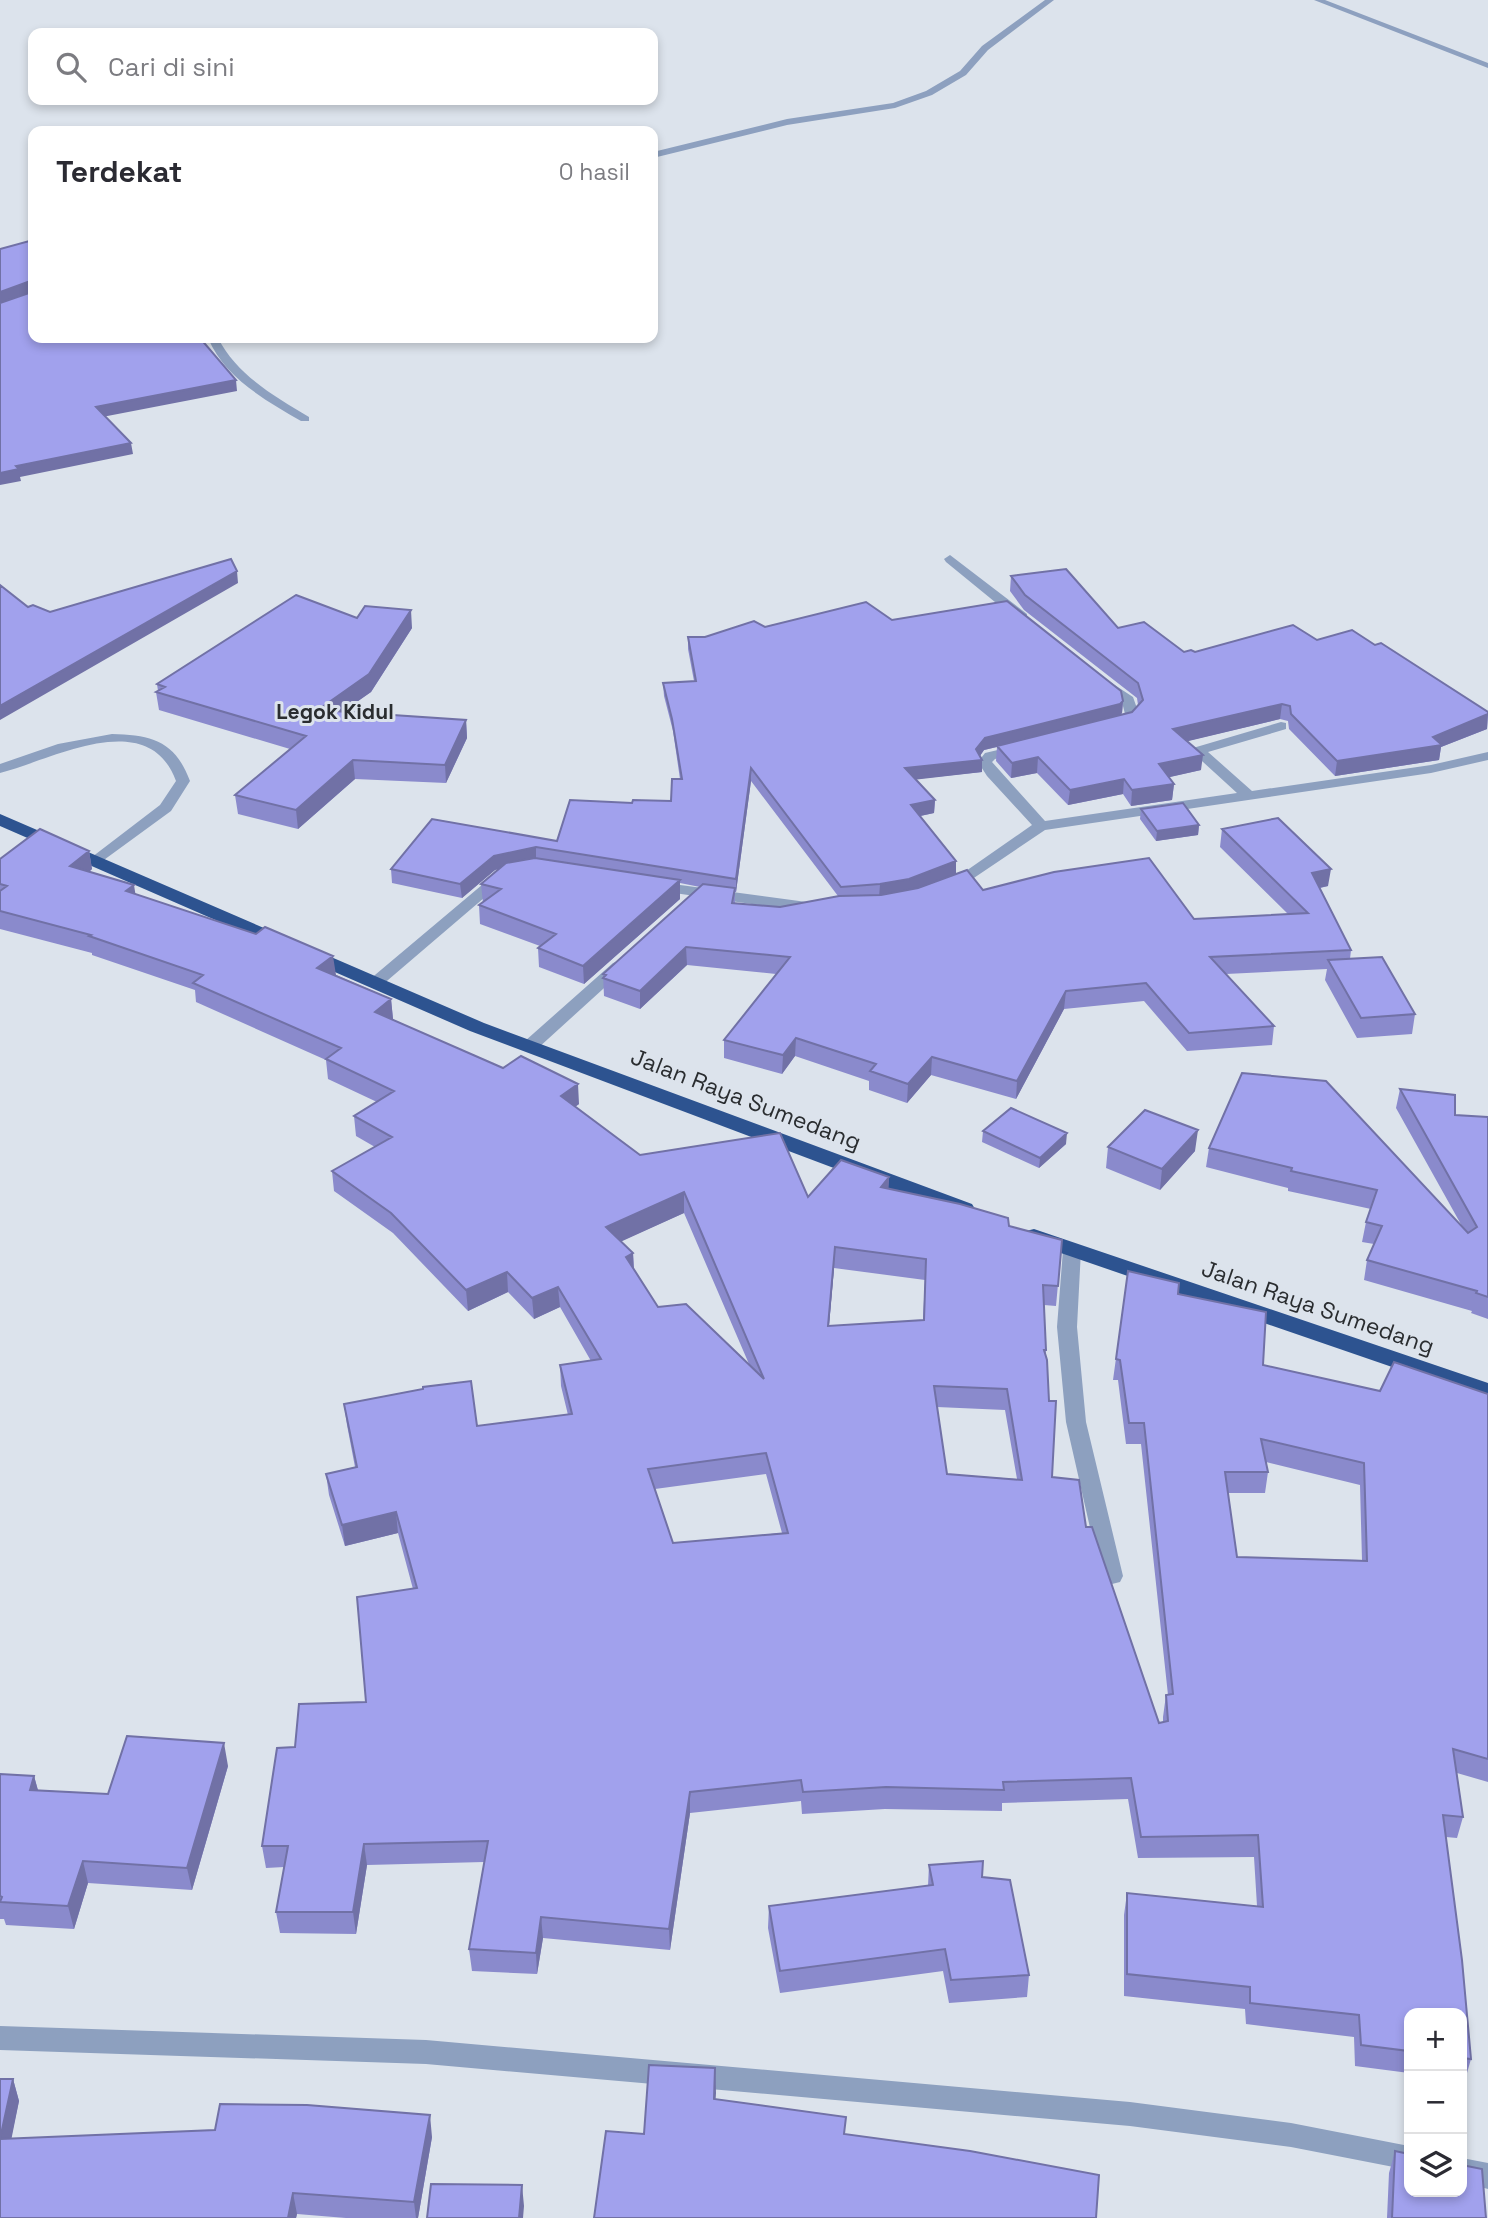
<!DOCTYPE html>
<html lang="id">
<head>
<meta charset="utf-8">
<style>
	:root { --surface:#fff; --page:#f7f7f7; --text:#2b2b33; --muted:#7c7c81; --line:#e1e1e2 }
	body { margin:0; font-family:"Space Grotesk",sans-serif; background:var(--page); color:var(--text) }
	.controls { position:absolute; right:21px; bottom:21px; display:grid; overflow:hidden; border-radius:14px; box-shadow:0 4px 10px #0003 }
	.controls button { width:63px; height:63px; display:grid; place-items:center; padding:0; border:0; border-bottom:2px solid var(--line); background:var(--surface); color:var(--text); font:35px sans-serif }
	.list { margin:0; padding:0; list-style:none }
	h2 { display:flex; justify-content:space-between; align-items:center; height:91px; margin:0; padding:0 28px; font-size:30px }
	h2 small { font-size:23px; font-weight:400; color:var(--muted) }
	.icon { flex:none; width:38px; height:38px; fill:none; stroke:currentColor; stroke-width:2; stroke-linecap:round; stroke-linejoin:round }
	.map { position:relative; flex:none; width:1488px; height:2218px; overflow:hidden }
	.search { position:absolute; background:var(--surface); box-shadow:0 4px 10px #0003; left:28px; top:28px; width:630px; height:77px; display:flex; align-items:center; gap:18px; box-sizing:border-box; padding:0 24px; border-radius:14px; color:var(--muted); font-size:26px }
	.panel { position:absolute; background:var(--surface); box-shadow:0 4px 10px #0003; left:28px; top:126px; width:630px; height:217px; border-radius:14px }
	.map>svg:first-child { display:block }
	.lines { fill:none; stroke-linecap:round; stroke-linejoin:round }
	.minor { fill:#8da0bf; fill-rule:evenodd }
	.highway { fill:#2d5390; fill-rule:evenodd }
	.wall { fill:#8a8acc; fill-rule:evenodd }
	.shaded-wall { fill:#7171a6 }
	.building { fill:#a1a1ed; stroke:#7171a6; stroke-width:2; fill-rule:evenodd }
	.labels { text-anchor:middle; dominant-baseline:central; stroke-width:6; stroke-linejoin:round; paint-order:stroke }
	.far-quarter-label { font-size:21px; font-weight:bold; fill:#2a2d30; stroke:#dce3ec }
	.street-label { font-size:23px; fill:#2a2d30; stroke:#dce3ec }
</style>
</head>
<body>
<div class="map">
<svg width="1488" height="2218" viewBox="0 0 1488 2218">
	<rect width="100%" height="100%" fill="#dce3ec"/>
	<g class="lines">
		<path class="minor" d="M1045 0H1054L988 50 966 75 932 95 895 108 787 125 653 158V152L787 119 893 103 926 91 960 71 982 46Z
			M1314 0H1325L1488 63V68Z
			M208 338H218C237 375 274 396 309 417V421H301C265 400 225 378 208 338Z
			M950 555 1027 614V620H1017L946 562 944 559Z
			M1104 678 1133 697 1139 714 1130 725 1114 730 1107 726 1125 714 1122 702 1097 682Z
			M1281 722 1286 723V729L1208 752 1252 791 1431 765 1488 752V760L1431 773 1045 830 956 890H946L943 887 1032 825 987 776 978 762 985 753 1019 745 1024 746V752L995 759 992 762 1045 821 1237 793 1191 751 1193 748Z
			M112 734C152 735 175 741 190 781L171 811 97 865 92 863 89 860 92 857 160 805 176 781C148 705 52 760 0 773V764L58 744Z
			M500 872 505 874 508 877 505 880 381 986H369L367 983 369 980 495 874Z
			M658 882 814 903 822 908 814 913 653 890 650 887 653 884Z
			M619 961 625 963 627 966 625 969 537 1049H525L523 1045 525 1041 613 963Z
			M1072 1244 1079 1246 1081 1250 1077 1327 1086 1422 1123 1576 1120 1582 1112 1584 1104 1582 1101 1576 1066 1422 1057 1327 1063 1250 1065 1246Z
			M0 2026 426 2040 1130 2102 1291 2123 1409 2146V2170L1291 2147 1130 2126 426 2064 0 2050Z
			M1462 2158 1488 2163V2189L1462 2182Z"/>
		<path class="highway" d="M0 814 484 1023 972 1204 975 1209 972 1214H956L470 1031 0 826Z
			M1034 1229 1488 1383V1400L1026 1241 1023 1236 1026 1231Z"/>
	</g>
	<path class="wall" d="M1011 576 1118 628 1184 652H1195L1317 640 1488 712 1487 729 1441 747 1439 760 1335 776 1289 729 1288 721 1280 719 1187 741 1201 770 1169 777 1174 784 1172 800 1131 806 1123 794 1068 805 1037 773 1011 778 996 761 997 747 984 750 980 756 982 760V772L916 779 935 800 934 813 920 816 956 874 983 890 1194 919 1288 914 1220 847 1222 829 1328 886 1320 888 1351 950 1350 959 1415 1014 1412 1034 1357 1038 1325 980 1327 969 1226 974 1274 1026 1272 1045 1187 1051 1144 1001 1064 1009 1016 1099 931 1075 907 1103 869 1090V1081L795 1056 782 1074 724 1058V1040L776 974 687 965 640 1009 604 996 603 974 700 887 680 883V899L584 984 539 967 538 948 540 946 480 924 479 905 483 903 481 884 500 868 495 870 462 898 392 883 391 869 557 841 632 803 671 801 680 779 673 731 664 696 663 683 694 681 688 649V637H705L765 627 892 620 1123 701 1122 713 1120 715 1132 712 1138 705 1137 698 1024 610 1010 591ZM751 781 838 896 780 907 735 904V892H736Z
		M357 618 412 628 371 692 343 711 466 720 467 738 446 783 355 779 298 829 238 814 235 795 290 749 159 710 156 692 158 691 157 684Z
		M1141 809 1199 825 1198 835 1156 841 1140 819Z
		M89 851 92 869 89 872 135 894 336 975 391 999 393 1019H392L579 1104 575 1107 640 1155 808 1197 889 1177 888 1189 1009 1226 1062 1240 1056 1306 1044 1305 1046 1357 1052 1477 1086 1527 1159 1723 1163 1722V1717L1166 1695H1168L1141 1444H1126L1118 1380H1113L1128 1271 1178 1294 1263 1365 1380 1391 1488 1394V1782L1457 1773 1463 1817 1457 1838 1446 1837 1471 2059 1465 2080H1462V2013H1409V2073L1355 2066 1354 2037 1246 2024 1245 2009 1124 1996V1915L1127 1893 1257 1906 1254 1857 1138 1858 1128 1799 1002 1803V1811L885 1809 802 1814 801 1801 690 1813 670 1950 543 1938 537 1974 472 1971 469 1949 484 1862 367 1865 356 1934 280 1933 276 1912 284 1867 266 1868 262 1846 295 1747 366 1702 413 1589 398 1533 345 1546 329 1495 326 1474 355 1467 347 1425 344 1404 477 1426 568 1415 561 1386 560 1365 591 1361 560 1307 534 1319 508 1292 468 1311 393 1233 334 1191 332 1171 375 1147 356 1136 354 1116 377 1102 328 1079 326 1060 196 1002 195 990 92 955V953L0 929V859ZM684 1213 749 1364 658 1307 634 1269 633 1253 621 1241ZM834 1268 925 1280 923 1320 829 1326ZM937 1407 1005 1410 1017 1479 947 1474ZM1266 1462 1360 1485 1362 1560 1237 1557 1228 1493H1265L1268 1472ZM766 1474 782 1533 673 1543 655 1489Z
		M1242 1073 1463 1228 1396 1108 1400 1089 1455 1115 1488 1117V1319L1471 1313 1472 1311 1364 1280 1367 1260 1374 1244 1362 1242 1366 1222 1371 1209 1288 1191V1188L1206 1167 1209 1148Z
		M983 1131 1066 1144 1039 1168 982 1142Z
		M1108 1147 1195 1151 1160 1190 1106 1168Z
		M228 1766 192 1890 88 1883 74 1929 6 1925 4 1919H0V1774L34 1776 38 1790 108 1794Z
		M929 1865 982 1877 1029 1975 1027 1997 949 2003 943 1971 780 1993 768 1928 769 1906 928 1886Z
		M13 2079 19 2101 11 2138 432 2137 418 2218H346L297 2214 296 2218H0Z
		M1395 2151 1486 2218H1387L1389 2173Z"/>
	<path class="shaded-wall" d="M30 281 32 292 0 303V292Z
		M197 338H207V341L197 343Z
		M236 380 237 391 97 418 96 407Z
		M131 443 133 454 20 477 21 481 0 485V473L16 466Z
		M237 571 238 583 0 720V706Z
		M411 610 412 628 371 692 320 728 318 710Z
		M1123 701 1122 713 1119 717 984 750 977 760H982V772L904 781 905 768 985 738Z
		M1282 704 1280 719 1172 745 1173 729Z
		M1488 714 1487 729 1441 747 1439 760 1335 776 1337 761 1433 737Z
		M466 720 467 738 446 783 445 765Z
		M1203 755 1201 770 1157 780 1159 764Z
		M1038 757 1037 773 1011 778 1012 763Z
		M353 760 355 779 298 829 296 810Z
		M751 768V781L736 892V879Z
		M1124 779 1123 794 1068 805 1070 790Z
		M1174 784 1172 800 1131 806 1132 790Z
		M935 800 934 813 911 818V805Z
		M1199 825 1198 835 1156 841 1157 831Z
		M536 847V860L495 870 462 898 460 884 494 856Z
		M89 851 92 869 74 885 70 866Z
		M956 861V875L909 892 879 898 880 884Z
		M1331 869 1328 886 1309 890 1312 873Z
		M680 880V899L584 984 583 966Z
		M134 885 137 904 126 891Z
		M686 947 687 965 640 1009V991Z
		M333 956 336 975 320 987 317 968Z
		M1066 991 1064 1009 1016 1099 1017 1081Z
		M391 999 393 1019 377 1031 375 1012Z
		M796 1038 795 1056 782 1074 783 1055Z
		M932 1057 931 1075 907 1103 908 1084Z
		M578 1084 579 1104 562 1116 561 1096Z
		M1198 1130 1195 1151 1160 1190 1162 1169Z
		M1067 1133 1066 1144 1039 1168 1040 1158Z
		M889 1177 888 1197 881 1187Z
		M684 1192V1213L607 1248 606 1227Z
		M835 1247 834 1268 827 1347 828 1326Z
		M633 1253 634 1274 626 1257Z
		M507 1272 508 1292 468 1311 466 1290Z
		M558 1287 560 1307 534 1319 532 1298Z
		M396 1512 398 1533 345 1546 342 1525Z
		M224 1743 228 1766 192 1890 187 1868Z
		M34 1776 40 1798 30 1790Z
		M690 1792V1813L670 1950 669 1929Z
		M364 1844 367 1865 356 1934 353 1912Z
		M83 1861 88 1883 74 1929 68 1906Z
		M541 1917 543 1938 537 1974 536 1953Z
		M715 2068 716 2093 714 2123V2099Z
		M13 2079 19 2101 7 2161 0 2139Z
		M430 2115 432 2137 418 2218H416L414 2202Z
		M522 2185 524 2206 523 2218H519Z
		M293 2193 297 2214 296 2218H288Z"/>
	<path class="building" d="M33 240V283L30 281 0 292V249Z
		M33 287V338H200L236 380 96 407 131 443 16 466 19 469 0 473V303L32 292Z
		M231 559 237 571 0 706V585L28 607 33 605 50 612Z
		M1066 569 1118 628 1144 622 1184 652 1191 650 1195 652 1293 625 1317 640 1352 630 1375 645 1381 643 1488 712V714L1433 737 1442 745 1337 761 1291 714 1290 706 1282 704 1173 729 1203 755 1159 764 1174 784 1132 790 1124 779 1070 790 1038 757 1012 763 997 746 1132 712 1143 700 1138 683 1025 595 1011 576Z
		M296 595 357 618 365 606 411 610 369 674 318 710 466 720 445 765 353 760 296 810 235 795 306 736 156 692 165 687 157 684Z
		M1007 601 1121 691 1123 701 1120 704 985 738 976 749 982 760 905 768 935 800 911 805 956 861 909 879 880 884 841 887 751 768 736 879 536 847 494 856 460 884 391 869 432 819 557 841 570 800 632 803 633 800 671 801 672 779H682L672 719 663 683 696 681 688 637H705L754 621 765 627 866 602 892 620Z
		M1183 803 1199 825 1157 831 1141 809Z
		M1278 818 1331 869 1312 873 1351 950 1210 957 1274 1026 1189 1033 1146 983 1066 991 1017 1081 932 1057 908 1084 870 1071 876 1064 796 1038 783 1055 724 1040 790 957 686 947 640 991 603 978 606 975 603 974 703 884 735 888 732 903 780 907 839 896 881 895 918 888 967 870 983 890 1054 872 1149 858 1194 919 1308 913 1222 829Z
		M40 829 89 851 70 866 134 885 126 891 256 934 265 927 333 956 317 968 391 999 375 1012 503 1068 521 1056 578 1084 561 1096 640 1155 780 1133 808 1197 841 1160 889 1177 881 1187 960 1204 1008 1218 1009 1226 1062 1240 1058 1286 1043 1285 1046 1350H1044L1047 1360 1049 1401H1056L1052 1477 1079 1480 1086 1527H1092L1159 1723 1168 1721 1166 1695 1173 1694 1144 1423H1129L1120 1360 1116 1359 1128 1271 1179 1283 1178 1294 1266 1312 1263 1365 1380 1391 1394 1362 1488 1394V1759L1453 1749 1463 1817 1443 1815 1462 1960 1471 2059 1462 2058V2013H1409V2051L1361 2045 1359 2015 1250 2003V1987L1127 1974V1893L1263 1907 1258 1835 1141 1837 1131 1778 1003 1782 1004 1790 886 1787 803 1792 801 1780 690 1792 669 1929 541 1917 536 1953 469 1949 488 1841 364 1844 353 1912H276L288 1846H262L277 1748 295 1747 299 1704 366 1702 357 1597 417 1588 396 1512 342 1525 326 1474 357 1467 344 1404 423 1389V1387L471 1381 477 1426 572 1414 560 1365 601 1359 558 1287 532 1298 507 1272 466 1290 391 1213 332 1171 392 1137 354 1116 394 1091 326 1059 341 1048 193 983 203 975 89 936 91 935 0 911V891L7 886 0 884V859ZM684 1192 764 1379 686 1304 658 1307 626 1257 633 1253 606 1227ZM835 1247 926 1259 924 1320 828 1326ZM934 1386 1007 1389 1022 1480 947 1474ZM1261 1439 1364 1463 1367 1561 1237 1557 1225 1472H1268ZM766 1453 788 1533 673 1543 648 1469Z
		M535 858 680 880 583 966 538 948 556 934 479 905 501 889 481 884 506 863Z
		M1382 957 1415 1014 1361 1018 1328 960Z
		M1242 1073 1326 1081 1468 1233 1477 1227 1400 1089 1455 1095V1115L1488 1117V1297L1476 1293 1477 1291 1367 1260 1382 1226 1366 1222 1377 1190 1291 1171 1292 1168 1209 1148Z
		M1011 1108 1067 1133 1040 1158 983 1131Z
		M1145 1110 1198 1130 1162 1169 1108 1147Z
		M127 1736 224 1743 187 1868 83 1861 68 1906 0 1902 2 1897 0 1896V1774L34 1776 30 1790 108 1794Z
		M983 1861 982 1877 1010 1880 1029 1975 951 1980 945 1949 780 1971 769 1906 933 1885 929 1865Z
		M649 2065 715 2068 714 2099 846 2117 844 2134 970 2151 1099 2175 1096 2218H594L606 2131 644 2134Z
		M0 2079H13L0 2139 215 2130 220 2104 307 2105 430 2115 414 2202 293 2193 288 2218H0Z
		M1395 2151 1409 2154V2192H1462V2165L1482 2169 1486 2218H1392Z
		M431 2184 522 2185 519 2218H427Z"/>
	<g class="labels">
		<g class="far-quarter-label">
			<text x="335" y="711">Legok Kidul</text>
		</g>
		<g class="street-label">
			<text transform="translate(746 1099) rotate(21)">Jalan Raya Sumedang</text>
			<text transform="translate(1318 1307) rotate(19)">Jalan Raya Sumedang</text>
		</g>
	</g>
</svg>
<div class="controls">
<button>+</button>
<button>−</button>
<button><svg class="icon" aria-label="layers" viewBox="0 0 24 24"><path d="M12 4l9 5-9 5-9-5zM3 14l9 5 9-5"/></svg></button>
</div>
<div class="search"><svg class="icon" aria-label="search" viewBox="0 0 24 24"><circle cx="10" cy="10" r="6"/><path d="M15 15l6 6"/></svg>Cari di sini</div>
<section class="panel">
<h2>Terdekat<small>0 hasil</small></h2>
<ul class="list">
</ul>
</section>
</div>
</body>
</html>
